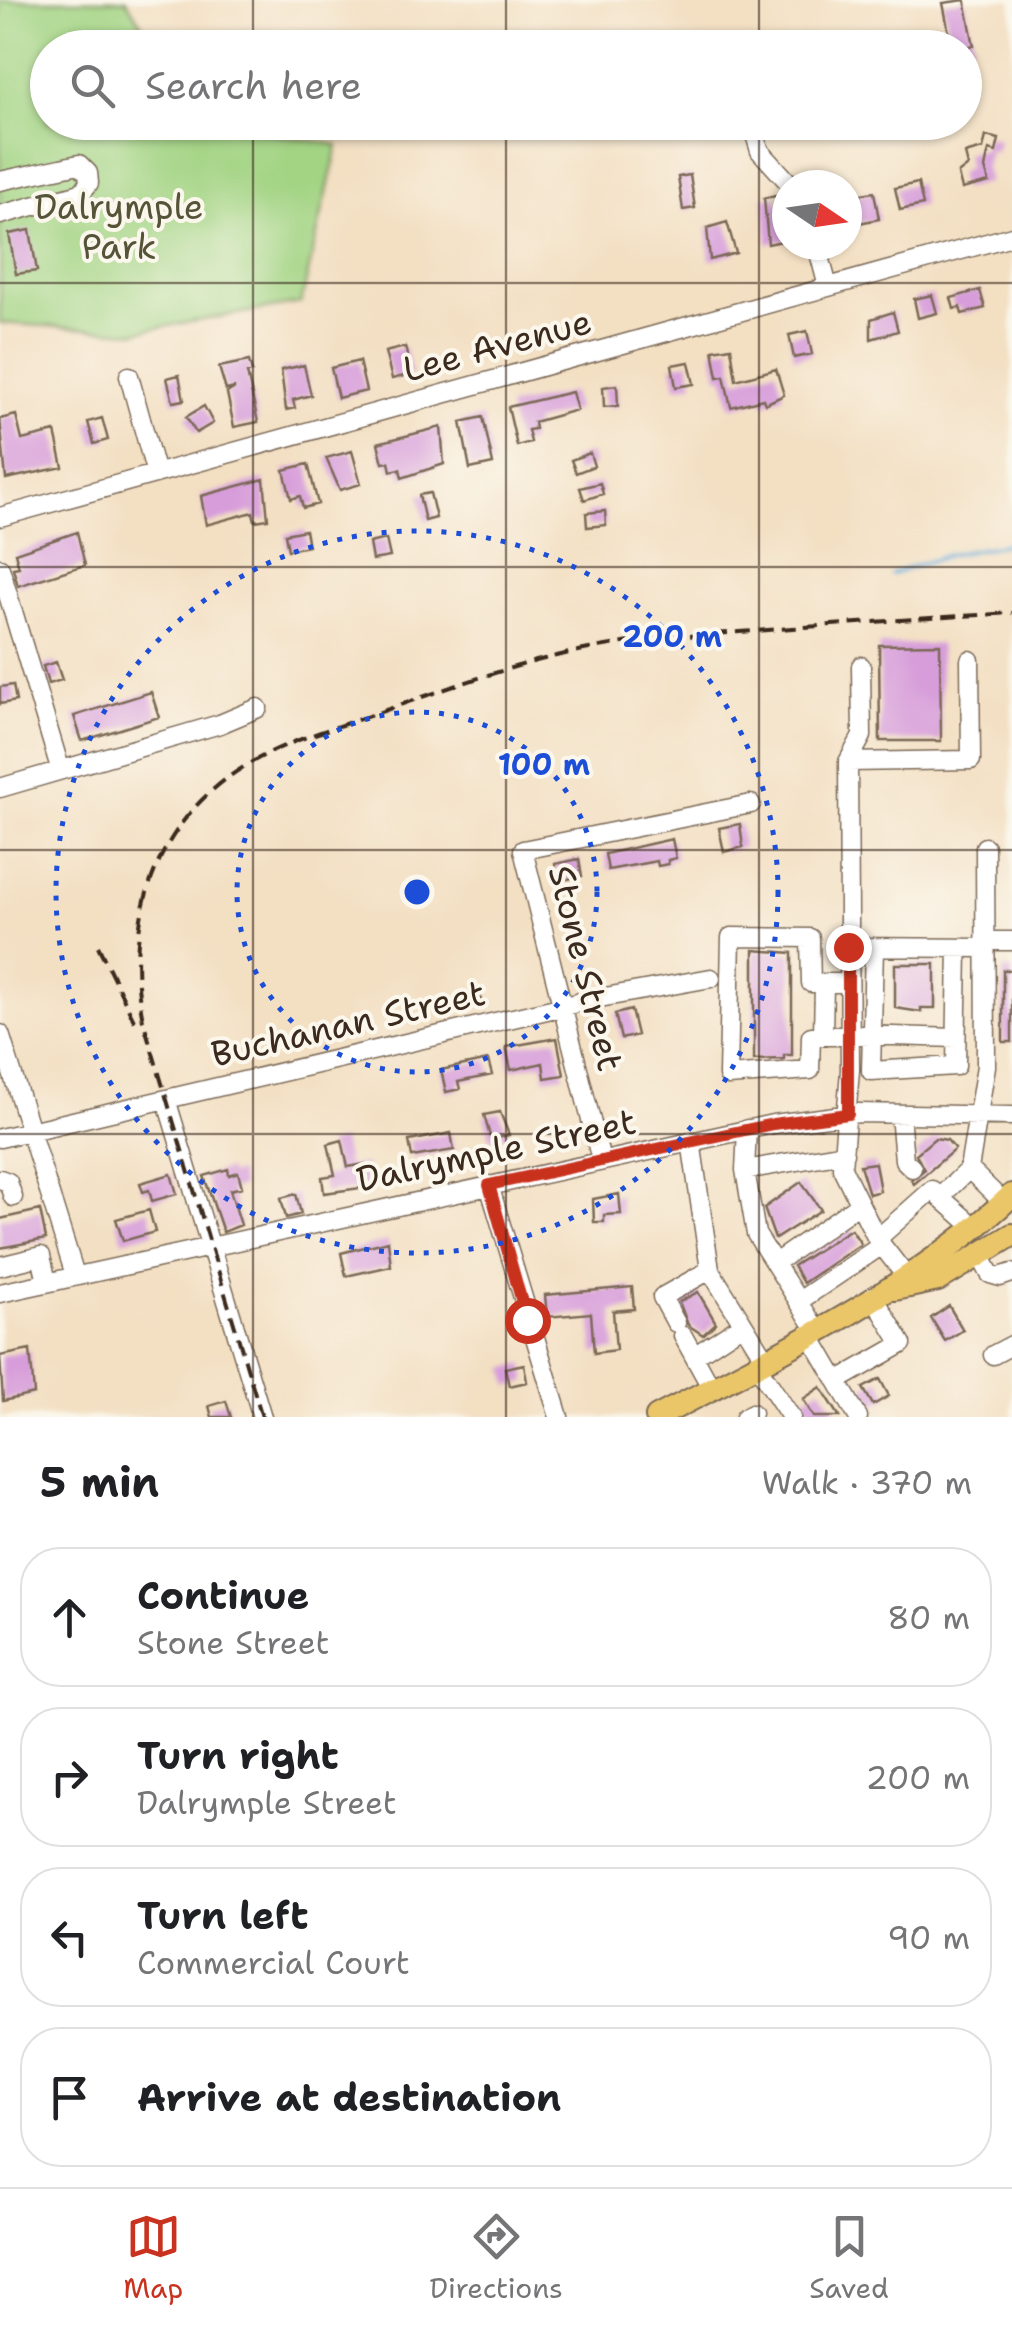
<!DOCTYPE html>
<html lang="en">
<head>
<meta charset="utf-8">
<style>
	:root { --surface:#fff; --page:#f2f2f2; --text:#202124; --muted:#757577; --line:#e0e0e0; --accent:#c8321e }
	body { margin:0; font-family:"Shantell Sans",sans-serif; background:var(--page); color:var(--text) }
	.compass { position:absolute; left:772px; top:170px; width:90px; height:90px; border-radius:50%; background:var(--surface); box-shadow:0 2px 8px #0004; rotate:103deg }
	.stop { position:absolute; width:30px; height:30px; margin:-22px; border:8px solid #c8321e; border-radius:50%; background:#fff }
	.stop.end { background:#c8321e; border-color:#fff; box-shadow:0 2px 10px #0008 }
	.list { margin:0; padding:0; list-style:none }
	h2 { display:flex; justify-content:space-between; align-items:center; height:130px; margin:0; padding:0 40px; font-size:42px }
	h2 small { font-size:32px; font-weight:400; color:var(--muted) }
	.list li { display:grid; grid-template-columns:65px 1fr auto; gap:30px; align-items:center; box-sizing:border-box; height:140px; margin:0 20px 20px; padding:0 20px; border:2px solid var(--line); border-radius:40px }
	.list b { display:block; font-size:38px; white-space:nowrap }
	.list p { margin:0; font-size:32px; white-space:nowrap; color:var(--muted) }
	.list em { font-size:32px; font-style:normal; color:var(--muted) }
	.icon { flex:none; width:55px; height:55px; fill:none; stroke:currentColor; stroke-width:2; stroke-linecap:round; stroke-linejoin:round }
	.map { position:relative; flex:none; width:1012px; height:1417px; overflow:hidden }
	.search { position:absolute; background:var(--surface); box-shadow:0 2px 8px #0004; left:30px; right:30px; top:30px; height:110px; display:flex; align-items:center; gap:25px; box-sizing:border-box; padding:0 35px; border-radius:55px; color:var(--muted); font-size:38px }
	.sheet { height:770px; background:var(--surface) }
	nav { display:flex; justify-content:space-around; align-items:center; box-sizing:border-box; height:140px; border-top:2px solid var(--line); background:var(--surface); font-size:28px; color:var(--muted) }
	nav a { display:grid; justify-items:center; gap:5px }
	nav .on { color:var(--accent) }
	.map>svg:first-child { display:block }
	.green { fill:#a3d484; stroke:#6f7f51; stroke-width:2.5 }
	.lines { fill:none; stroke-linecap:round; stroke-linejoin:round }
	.stream { stroke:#5fa9d7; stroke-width:4 }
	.building { fill:#d79dda }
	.minor-casing { stroke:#7b6957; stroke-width:21 }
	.major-casing { stroke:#7b6957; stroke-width:26 }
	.minor { stroke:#fff; stroke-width:18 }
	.major { stroke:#ebc669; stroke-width:22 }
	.rail { stroke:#3b2a1e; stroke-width:4; stroke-dasharray:15 8; stroke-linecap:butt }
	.route { stroke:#c8321e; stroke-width:12 }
	.grid { fill:none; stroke:#3b2a1e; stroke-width:2.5; stroke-opacity:0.55 }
	.ring { fill:none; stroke:#1d4ed8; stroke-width:5; stroke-dasharray:5 10 }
	.labels { text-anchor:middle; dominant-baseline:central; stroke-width:8; stroke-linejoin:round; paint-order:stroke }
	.park-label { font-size:35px; fill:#555438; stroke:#fbf7ec }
	.street-label { font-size:35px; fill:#3b2a1e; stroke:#fbf7ec }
	.centre { fill:#1d4ed8; stroke:#fbf7ec; stroke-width:5 }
	.ring-label { font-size:30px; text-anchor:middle; font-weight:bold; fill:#1d4ed8; stroke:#fbf7ec; stroke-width:8; stroke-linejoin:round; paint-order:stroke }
</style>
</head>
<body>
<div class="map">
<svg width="1012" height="1417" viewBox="0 0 1012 1417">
	<rect width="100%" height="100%" fill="#fbf7ec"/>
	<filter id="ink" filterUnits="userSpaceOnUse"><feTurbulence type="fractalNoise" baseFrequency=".01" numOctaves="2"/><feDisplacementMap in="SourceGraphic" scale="20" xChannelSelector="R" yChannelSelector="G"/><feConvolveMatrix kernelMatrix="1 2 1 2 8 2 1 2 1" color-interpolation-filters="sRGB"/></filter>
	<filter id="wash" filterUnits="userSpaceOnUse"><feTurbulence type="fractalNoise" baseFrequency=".0048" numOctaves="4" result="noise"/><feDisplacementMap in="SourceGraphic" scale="40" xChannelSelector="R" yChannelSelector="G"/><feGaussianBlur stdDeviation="2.25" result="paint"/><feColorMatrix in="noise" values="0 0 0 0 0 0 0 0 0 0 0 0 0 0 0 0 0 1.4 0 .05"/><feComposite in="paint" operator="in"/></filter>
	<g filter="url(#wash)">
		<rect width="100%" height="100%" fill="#f3dfc2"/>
		<path class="green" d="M0 0H126L156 47 48 48V122L207 123 338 145 301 303 133 332 0 323Z"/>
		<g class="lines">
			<path class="stream" d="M892 574 948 555 1012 543"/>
		</g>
		<g id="blocks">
			<path class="building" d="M965 0 974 46 952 48 943 3Z
				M986 136 999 139 996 152 989 150 985 168 989 182 962 189 958 174 968 166 965 154 983 149Z
				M690 175 695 208 683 210 678 177Z
				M918 183 923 205 900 210 895 188Z
				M874 192 879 219 859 223 855 195Z
				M776 196 778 206 787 204V240L768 244 764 198Z
				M727 222 736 253 710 260 707 228Z
				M30 230 37 271 16 274 9 234Z
				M980 290 985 308 962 314 960 307 954 309 951 298Z
				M932 295 937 313 918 318 914 299Z
				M893 312 898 331 871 339V319Z
				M807 331 812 354 794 358 789 335Z
				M405 347 412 374 392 379 385 352Z
				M731 347 736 380 776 369 784 395 765 404 763 399 731 407 724 376 718 377 713 350Z
				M249 361 252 372 247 373 258 422 234 427 227 393 235 388 226 390 219 367Z
				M359 361 366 391 338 398 331 368Z
				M689 362 694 384 676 387 672 365Z
				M304 365 311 395 293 400 295 408 286 410 281 370Z
				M179 375 184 400 173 402 167 378Z
				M617 385 618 406 604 407 603 387Z
				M572 392 577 410 534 422 535 429 528 430 531 442 517 446 508 407Z
				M204 406 213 423 196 433 186 417Z
				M16 415 22 440 55 432 63 467 6 479 0 419Z
				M483 417 493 464 470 469 461 422Z
				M102 418 108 440 94 444 88 422Z
				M441 427 444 464 402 478 400 469 391 471 389 462 383 463 378 443Z
				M352 451 361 484 340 490 326 458Z
				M590 453 594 466 576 473 571 460Z
				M308 464 318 504 303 508 300 496 291 499 284 470Z
				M264 479 268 519 255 521 253 512 206 525 201 496Z
				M600 483 603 494 584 500 580 488Z
				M430 493 436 518 425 521 419 495Z
				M605 511 606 525 587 527 586 513Z
				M305 530 308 546 288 550 285 534Z
				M77 532 85 565 18 586 13 568 19 567 15 553Z
				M386 539 390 557 372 560 369 543Z
				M940 644 941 741H880L879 645Z
				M56 662 62 680 48 684 43 666Z
				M13 685 16 701 0 704V687Z
				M151 692 159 717 82 741 74 716Z
				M740 824 743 847 724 852 719 828Z
				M672 839 676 858 668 860V864L658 866 657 861 608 870 605 854Z
				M579 859 582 876 558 881 555 864Z
				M754 950 792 953V1055H784V1059L754 1060Z
				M895 964H935V1008H921V1012L895 1008Z
				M1003 970H1012V1042H1003Z
				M479 991 482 1004 464 1007 461 995Z
				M631 1010 637 1035 621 1039 615 1014Z
				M557 1038 564 1075 545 1078 543 1063 511 1070 506 1047Z
				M488 1060 492 1075 458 1082 460 1089 446 1092 441 1070Z
				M500 1112 509 1135 491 1140 484 1115Z
				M451 1133 454 1150 412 1157 409 1141Z
				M935 1138 947 1140 955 1149 914 1184 911 1180 924 1170 916 1154Z
				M342 1140 348 1167 365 1164 368 1187 324 1193 322 1177 335 1175 328 1144Z
				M875 1163 880 1191 869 1194 860 1165Z
				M228 1169 229 1175 238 1172 242 1187 230 1190 241 1225 223 1232 204 1176Z
				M171 1174 177 1194 152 1201 149 1190 143 1192 140 1183Z
				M801 1182 821 1210 775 1239 764 1208Z
				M296 1194 301 1214 286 1218 281 1198Z
				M619 1194 621 1214 604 1215V1222H594L593 1199Z
				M40 1210 46 1239 0 1248V1219Z
				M149 1210 155 1232 123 1241 116 1219Z
				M851 1229 861 1244 803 1283 793 1266Z
				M388 1241 391 1266 346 1276 341 1253Z
				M632 1287 634 1309 613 1311 616 1350 594 1353 591 1313 547 1317 545 1295Z
				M698 1292 716 1323 703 1335 688 1325 679 1302Z
				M949 1306 963 1330 945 1341 931 1318Z
				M30 1350 34 1394 3 1401 0 1356Z
				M524 1364 527 1382 509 1386 505 1368Z
				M880 1379 889 1396 873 1405 863 1388Z
				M821 1387 840 1417H814L803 1399Z
				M226 1401 231 1417H212L209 1406Z"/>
		</g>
	</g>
	<g filter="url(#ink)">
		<use href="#blocks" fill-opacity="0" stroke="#7b6957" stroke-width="2.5"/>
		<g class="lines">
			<g class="minor-casing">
				<path id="minor" d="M751 122 760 151 791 185
					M0 181 79 164 88 173 89 183 81 193 0 215
					M817 245 828 287
					M129 376 156 474
					M0 517 1012 236
					M0 568 60 768
					M861 666 862 736 848 762 850 1070 842 1168 877 1239
					M848 762 971 760 970 660
					M0 788 220 724 258 708
					M986 941H1012
					M848 947 986 948
					M874 947 871 1071 956 1066 958 948
					M849 983H811L810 938 731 937 728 1076 810 1070 811 1036H850
					M0 1034 75 1275
					M862 1035 956 1038
					M823 1036 824 983
					M166 1099 262 1417
					M900 1114 904 1160 912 1168
					M747 1129 745 1170 844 1153
					M0 1138 594 999 711 978
					M601 1160 523 850 751 804
					M969 1169 1004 1203
					M745 1170 756 1234 816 1329
					M0 1179 8 1182 13 1197
					M489 1185 559 1417
					M973 1226 940 1197 969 1169 986 1066 985 847
					M980 1255 990 1274 1000 1277 1012 1273
					M775 1263 859 1204
					M0 1266 41 1256 47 1282
					M710 1270 765 1359
					M905 1275 877 1239 932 1190
					M0 1293 773 1124 859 1113 1012 1116
					M799 1301 882 1245
					M676 1323 662 1297 710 1270 691 1141
					M809 1333 858 1417
					M683 1336 712 1389
					M993 1355 1012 1345
					M694 1356 743 1324
					M756 1364 791 1417
					M837 1381 902 1344 873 1296
					M745 1417 752 1413"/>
			</g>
			<g class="major-casing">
				<path id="major" d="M895 1289 938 1280 1012 1235
					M657 1417C775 1356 915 1287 1012 1195"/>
			</g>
			<use href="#minor" class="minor"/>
			<use href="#major" class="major"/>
			<path class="rail" d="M98 946 135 1022
				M262 1417 143 1020C122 917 157 816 252 762 293 738 342 726 386 710 453 686 520 662 589 649 644 638 700 635 755 631 841 624 926 618 1012 613"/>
		</g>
	</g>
	<g class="lines" filter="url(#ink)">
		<path class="route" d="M527 1320 489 1185 773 1124 848 1114V947"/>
	</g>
	<path class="grid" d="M253 0V48M506 0V48M759 0V48M253 122V1417M506 122V1417M759 122V1417M0 283H1012M0 567H1012M0 850H1012M0 1134H1012"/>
	<g class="ring">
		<circle cx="417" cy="892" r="180"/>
		<circle cx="417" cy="892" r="361"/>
	</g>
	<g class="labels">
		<g class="park-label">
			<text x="119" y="206">Dalrymple<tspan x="119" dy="40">Park</tspan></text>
		</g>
		<g class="street-label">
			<text transform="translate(497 345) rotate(-15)">Lee Avenue</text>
			<text transform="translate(586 968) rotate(76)">Stone Street</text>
			<text transform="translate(348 1023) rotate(-13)">Buchanan Street</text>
			<text transform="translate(496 1150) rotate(-12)">Dalrymple Street</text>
		</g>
	</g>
	<circle cx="417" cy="892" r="15" class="centre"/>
	<g class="ring-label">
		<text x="672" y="647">200 m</text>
		<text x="544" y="775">100 m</text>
	</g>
</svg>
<svg class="compass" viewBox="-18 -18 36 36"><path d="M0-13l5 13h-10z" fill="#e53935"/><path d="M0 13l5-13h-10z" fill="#757577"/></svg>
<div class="stop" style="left:527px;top:1320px"></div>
<div class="stop end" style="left:848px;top:947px"></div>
<div class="search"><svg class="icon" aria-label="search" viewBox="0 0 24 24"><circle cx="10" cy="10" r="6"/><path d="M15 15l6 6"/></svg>Search here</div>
</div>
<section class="sheet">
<h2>5 min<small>Walk · 370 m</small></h2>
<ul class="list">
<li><svg class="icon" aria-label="ahead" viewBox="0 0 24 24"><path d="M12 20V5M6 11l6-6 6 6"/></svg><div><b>Continue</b><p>Stone Street</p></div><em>80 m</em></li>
<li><svg class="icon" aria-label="right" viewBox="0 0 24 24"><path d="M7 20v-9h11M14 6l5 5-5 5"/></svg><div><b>Turn right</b><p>Dalrymple Street</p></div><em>200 m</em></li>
<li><svg class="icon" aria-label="left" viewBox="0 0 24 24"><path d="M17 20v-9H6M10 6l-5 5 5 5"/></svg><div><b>Turn left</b><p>Commercial Court</p></div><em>90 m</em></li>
<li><svg class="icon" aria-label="arrive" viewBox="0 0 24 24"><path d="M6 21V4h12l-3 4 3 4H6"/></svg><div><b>Arrive at destination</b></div></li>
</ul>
</section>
<nav>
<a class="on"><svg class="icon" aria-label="map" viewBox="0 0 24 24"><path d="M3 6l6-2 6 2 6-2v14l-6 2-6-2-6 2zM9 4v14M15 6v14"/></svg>Map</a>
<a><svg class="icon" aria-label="directions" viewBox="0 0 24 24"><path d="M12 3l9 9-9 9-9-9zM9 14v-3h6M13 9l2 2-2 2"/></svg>Directions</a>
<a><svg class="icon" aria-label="saved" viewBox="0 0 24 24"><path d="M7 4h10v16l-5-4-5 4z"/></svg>Saved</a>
</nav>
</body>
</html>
